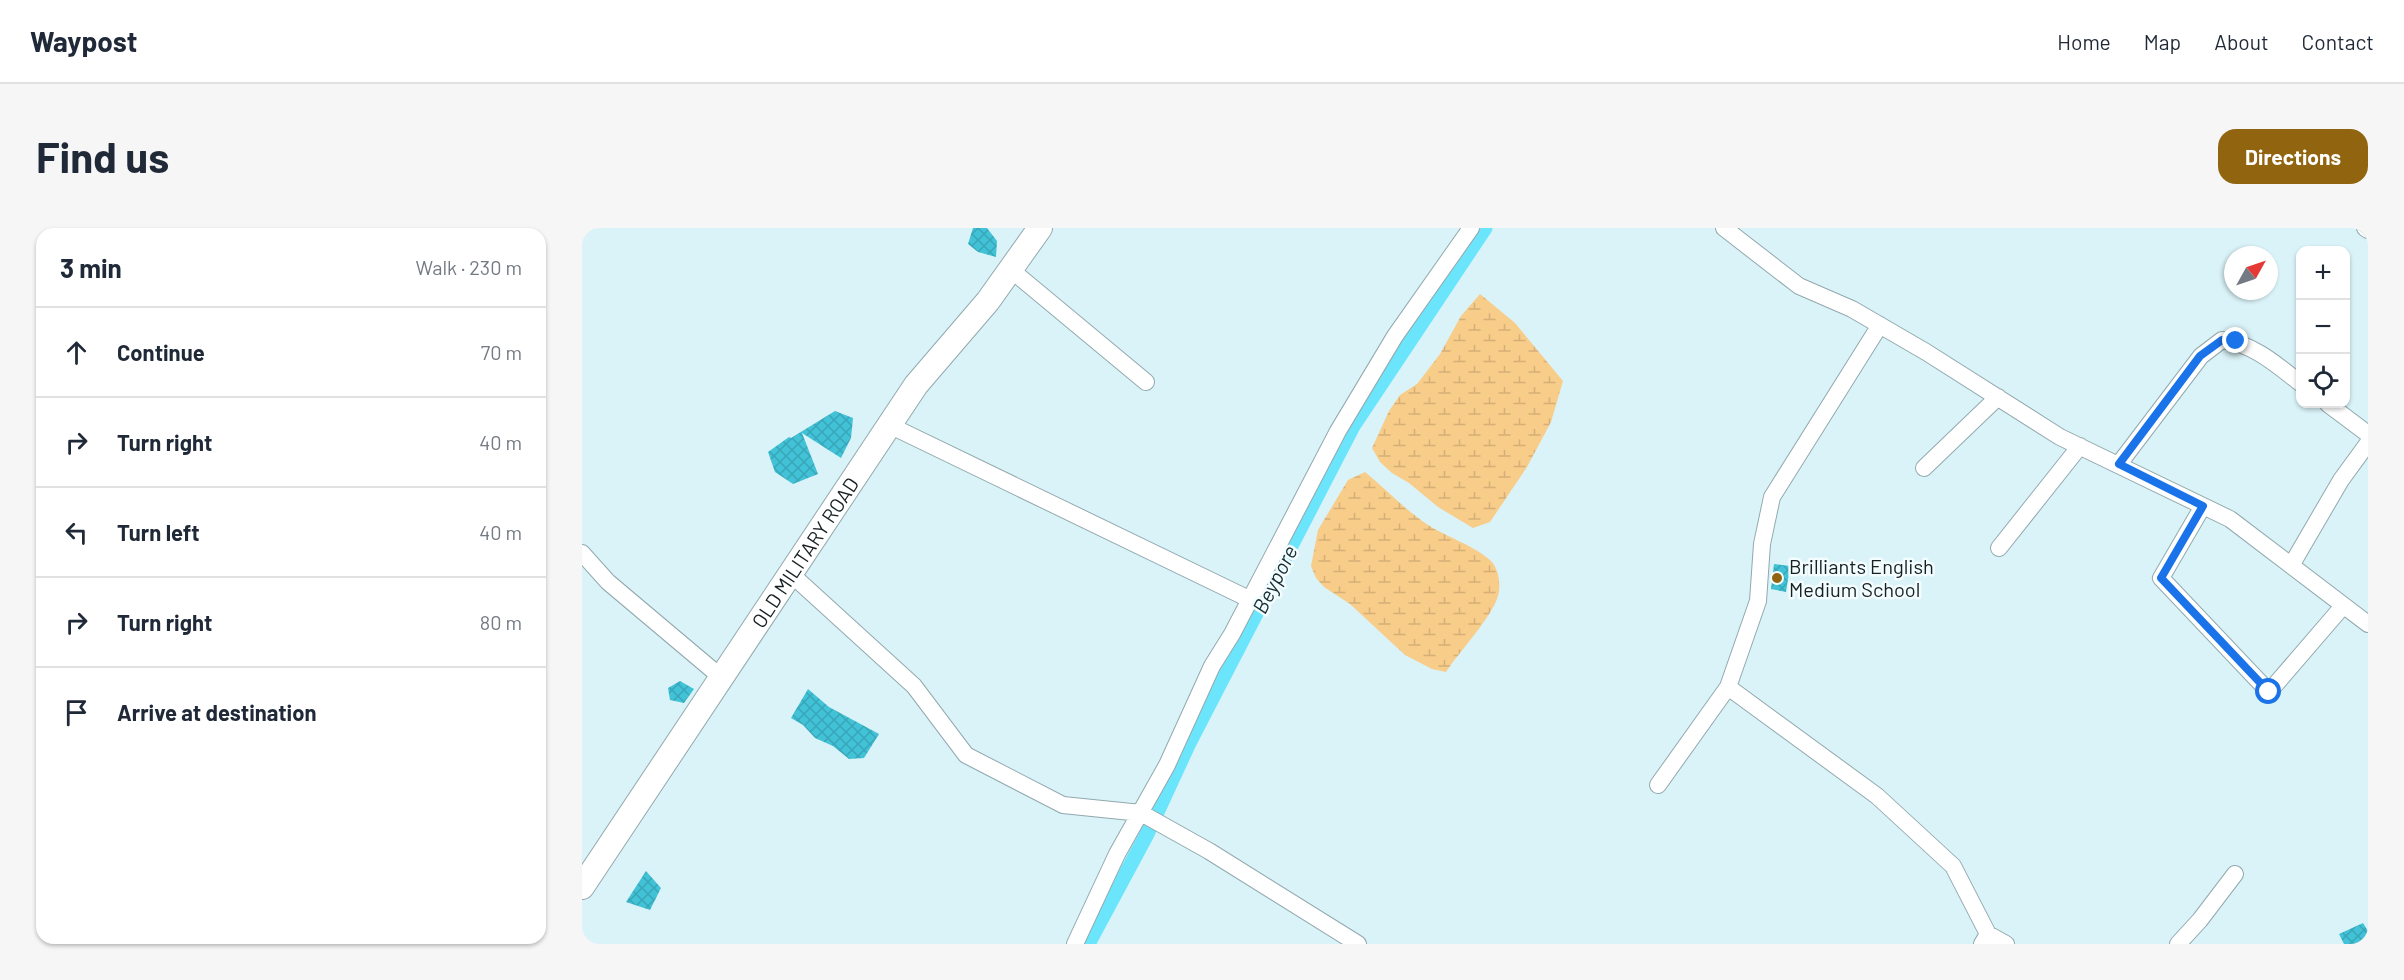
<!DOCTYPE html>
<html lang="en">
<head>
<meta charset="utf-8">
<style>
	:root { --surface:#fff; --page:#f6f6f7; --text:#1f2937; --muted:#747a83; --line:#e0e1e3; --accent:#91650f }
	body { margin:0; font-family:Barlow,sans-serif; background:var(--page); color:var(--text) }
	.controls { position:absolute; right:18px; top:18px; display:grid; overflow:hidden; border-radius:12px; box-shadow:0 2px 4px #0004 }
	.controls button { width:54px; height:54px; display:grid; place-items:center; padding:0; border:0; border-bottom:2px solid var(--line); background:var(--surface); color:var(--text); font:30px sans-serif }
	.compass { position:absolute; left:1642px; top:18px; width:54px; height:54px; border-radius:50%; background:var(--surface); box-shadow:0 2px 4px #0004; rotate:50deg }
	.stop { position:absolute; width:18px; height:18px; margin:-14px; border:4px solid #1a73e8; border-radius:50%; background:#fff }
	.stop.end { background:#1a73e8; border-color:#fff; box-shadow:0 2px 6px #0008 }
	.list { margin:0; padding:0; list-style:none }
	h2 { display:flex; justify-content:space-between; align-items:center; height:78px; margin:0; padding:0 24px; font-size:26px }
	h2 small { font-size:20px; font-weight:400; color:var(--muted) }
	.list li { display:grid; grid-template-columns:39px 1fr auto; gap:18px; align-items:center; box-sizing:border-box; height:90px; padding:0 24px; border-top:2px solid var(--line) }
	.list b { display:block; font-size:22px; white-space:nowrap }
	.list em { font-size:20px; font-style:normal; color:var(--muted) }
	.icon { flex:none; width:33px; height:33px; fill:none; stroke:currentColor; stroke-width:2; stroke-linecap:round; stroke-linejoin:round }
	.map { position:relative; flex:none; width:1786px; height:716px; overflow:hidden; border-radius:18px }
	header { display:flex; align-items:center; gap:36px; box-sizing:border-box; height:84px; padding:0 30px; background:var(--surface); border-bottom:2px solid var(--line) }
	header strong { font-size:28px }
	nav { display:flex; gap:33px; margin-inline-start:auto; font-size:21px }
	.intro { display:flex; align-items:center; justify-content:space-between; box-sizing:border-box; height:144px; padding:0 36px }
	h1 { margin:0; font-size:42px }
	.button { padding:15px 27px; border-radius:18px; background:var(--accent); color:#fff; font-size:21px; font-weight:700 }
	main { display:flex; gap:36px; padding:0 36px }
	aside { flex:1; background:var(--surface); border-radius:18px; box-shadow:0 2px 4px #0004 }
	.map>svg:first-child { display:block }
	.wetland { fill:url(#wetland-marsh) }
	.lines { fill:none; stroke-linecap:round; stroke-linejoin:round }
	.canal { stroke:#6ae5fb; stroke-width:15 }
	.building { fill:url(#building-cross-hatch) }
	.street-casing { stroke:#92a9ae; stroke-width:18 }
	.secondary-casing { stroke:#92a9ae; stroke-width:26 }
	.street { stroke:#fff; stroke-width:16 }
	.secondary { stroke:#fff; stroke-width:24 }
	.route { stroke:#1a73e8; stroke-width:8 }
	.poi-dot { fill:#91650f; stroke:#f3fdff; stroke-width:2 }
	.labels { text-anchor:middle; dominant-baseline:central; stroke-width:5; stroke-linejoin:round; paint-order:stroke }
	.street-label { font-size:20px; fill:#161f21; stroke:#f3fdff }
	.poi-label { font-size:20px; fill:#161f21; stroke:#f3fdff; text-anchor:start }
	.water-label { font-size:21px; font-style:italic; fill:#172d31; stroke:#f3fdff }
</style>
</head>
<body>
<header>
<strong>Waypost</strong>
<nav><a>Home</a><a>Map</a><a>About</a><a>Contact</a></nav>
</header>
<div class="intro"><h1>Find us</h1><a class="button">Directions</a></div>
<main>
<aside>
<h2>3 min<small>Walk · 230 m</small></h2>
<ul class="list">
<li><svg class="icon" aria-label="ahead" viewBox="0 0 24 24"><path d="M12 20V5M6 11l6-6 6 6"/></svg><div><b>Continue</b></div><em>70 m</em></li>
<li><svg class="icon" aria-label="right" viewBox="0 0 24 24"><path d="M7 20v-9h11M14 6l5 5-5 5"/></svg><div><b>Turn right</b></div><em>40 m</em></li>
<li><svg class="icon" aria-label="left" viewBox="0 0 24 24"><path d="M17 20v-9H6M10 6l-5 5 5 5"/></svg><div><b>Turn left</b></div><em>40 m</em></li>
<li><svg class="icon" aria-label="right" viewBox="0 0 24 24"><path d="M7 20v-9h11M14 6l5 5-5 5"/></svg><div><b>Turn right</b></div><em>80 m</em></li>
<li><svg class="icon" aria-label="arrive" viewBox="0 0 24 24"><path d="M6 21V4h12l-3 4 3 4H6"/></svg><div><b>Arrive at destination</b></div></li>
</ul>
</aside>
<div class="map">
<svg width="1786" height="716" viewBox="0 0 1786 716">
	<defs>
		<pattern id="wetland-marsh" width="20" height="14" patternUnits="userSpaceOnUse" patternTransform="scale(1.5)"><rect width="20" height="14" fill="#f8cc89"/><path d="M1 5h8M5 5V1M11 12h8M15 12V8" fill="none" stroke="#d4af76"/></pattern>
		<pattern id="building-cross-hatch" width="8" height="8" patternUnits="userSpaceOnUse" patternTransform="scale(1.5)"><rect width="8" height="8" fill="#41c2d7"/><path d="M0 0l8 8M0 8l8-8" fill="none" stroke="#38a6b8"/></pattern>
	</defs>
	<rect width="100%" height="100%" fill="#daf3f8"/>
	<path class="wetland" d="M898 66 933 95 981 153 969 194 945 239 908 294 891 300 856 279 827 255 810 245 798 234 790 220 807 183 818 167 835 156 858 126 879 88Z
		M783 244C804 261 823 282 846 297 863 308 895 319 909 333 917 341 919 358 916 368 910 389 877 424 864 444L850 441 823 427 768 376 742 359 734 350 729 338 736 302 766 252Z"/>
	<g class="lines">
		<path class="canal" d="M506 716 564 608 607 515 771 198 903 0"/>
	</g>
	<path class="building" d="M391 0H405L415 13 414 29 396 24 386 16Z
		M253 183 271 190 269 210 259 230 220 205 236 246 211 256 193 244 186 224 207 209 209 210Z
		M1192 336 1208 338 1204 364 1189 361Z
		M98 453 112 461 102 475 88 472 86 460Z
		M226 461 247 479 297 506 282 530 267 531 251 518 233 510 221 497 209 490Z
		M64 643 79 660 68 682 44 674Z
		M1781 695 1786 703V716H1762L1757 706Z"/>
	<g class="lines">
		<g class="street-casing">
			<path id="street" d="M1142 0 1217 58 1270 81 1344 124 1478 209 1648 291 1786 396
				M1783 0 1786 2
				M428 41 564 154
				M1746 176 1786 206
				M307 197 667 371
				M1537 236 1619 128 1640 112C1670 115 1695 137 1718 155
				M1342 240 1416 169
				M1621 278 1579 350 1687 464 1761 378
				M1417 320 1498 218
				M0 325 26 354 140 450
				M1710 336 1759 252 1786 215
				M209 346 332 458 384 527 481 577 559 585 627 623 776 716
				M1146 459 1295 568 1371 638 1406 706
				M1076 557 1146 459 1176 373 1180 316 1190 269 1298 97
				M493 716 535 626 585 537 630 438 650 406 756 203 813 108 889 0
				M1400 716 1406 706 1424 716
				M1596 716 1618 692 1653 646"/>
		</g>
		<g class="secondary-casing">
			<g id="secondary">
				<path id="s1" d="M0 659 334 157 406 73 458 0"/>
			</g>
		</g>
		<use href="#street" class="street"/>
		<use href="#secondary" class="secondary"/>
	</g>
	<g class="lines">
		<path class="route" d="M1654 113 1640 112 1618 128 1537 236 1621 278 1579 350 1687 464"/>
	</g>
	<circle class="poi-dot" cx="1195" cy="350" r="6"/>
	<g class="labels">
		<g class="street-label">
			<text stroke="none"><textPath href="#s1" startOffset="402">OLD MILITARY ROAD</textPath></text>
		</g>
		<g class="poi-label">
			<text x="1207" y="338">Brilliants English<tspan x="1207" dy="23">Medium School</tspan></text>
		</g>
		<g class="water-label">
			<text transform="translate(692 351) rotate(-63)">Beypore</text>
		</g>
	</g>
</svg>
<div class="controls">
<button>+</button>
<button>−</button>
<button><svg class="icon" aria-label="locate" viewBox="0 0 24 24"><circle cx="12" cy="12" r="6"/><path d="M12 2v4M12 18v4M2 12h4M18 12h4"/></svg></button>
</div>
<svg class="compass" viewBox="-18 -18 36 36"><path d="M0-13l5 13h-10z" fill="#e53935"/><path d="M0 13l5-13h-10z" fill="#747a83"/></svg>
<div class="stop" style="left:1687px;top:464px"></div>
<div class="stop end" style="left:1654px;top:113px"></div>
</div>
</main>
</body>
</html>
